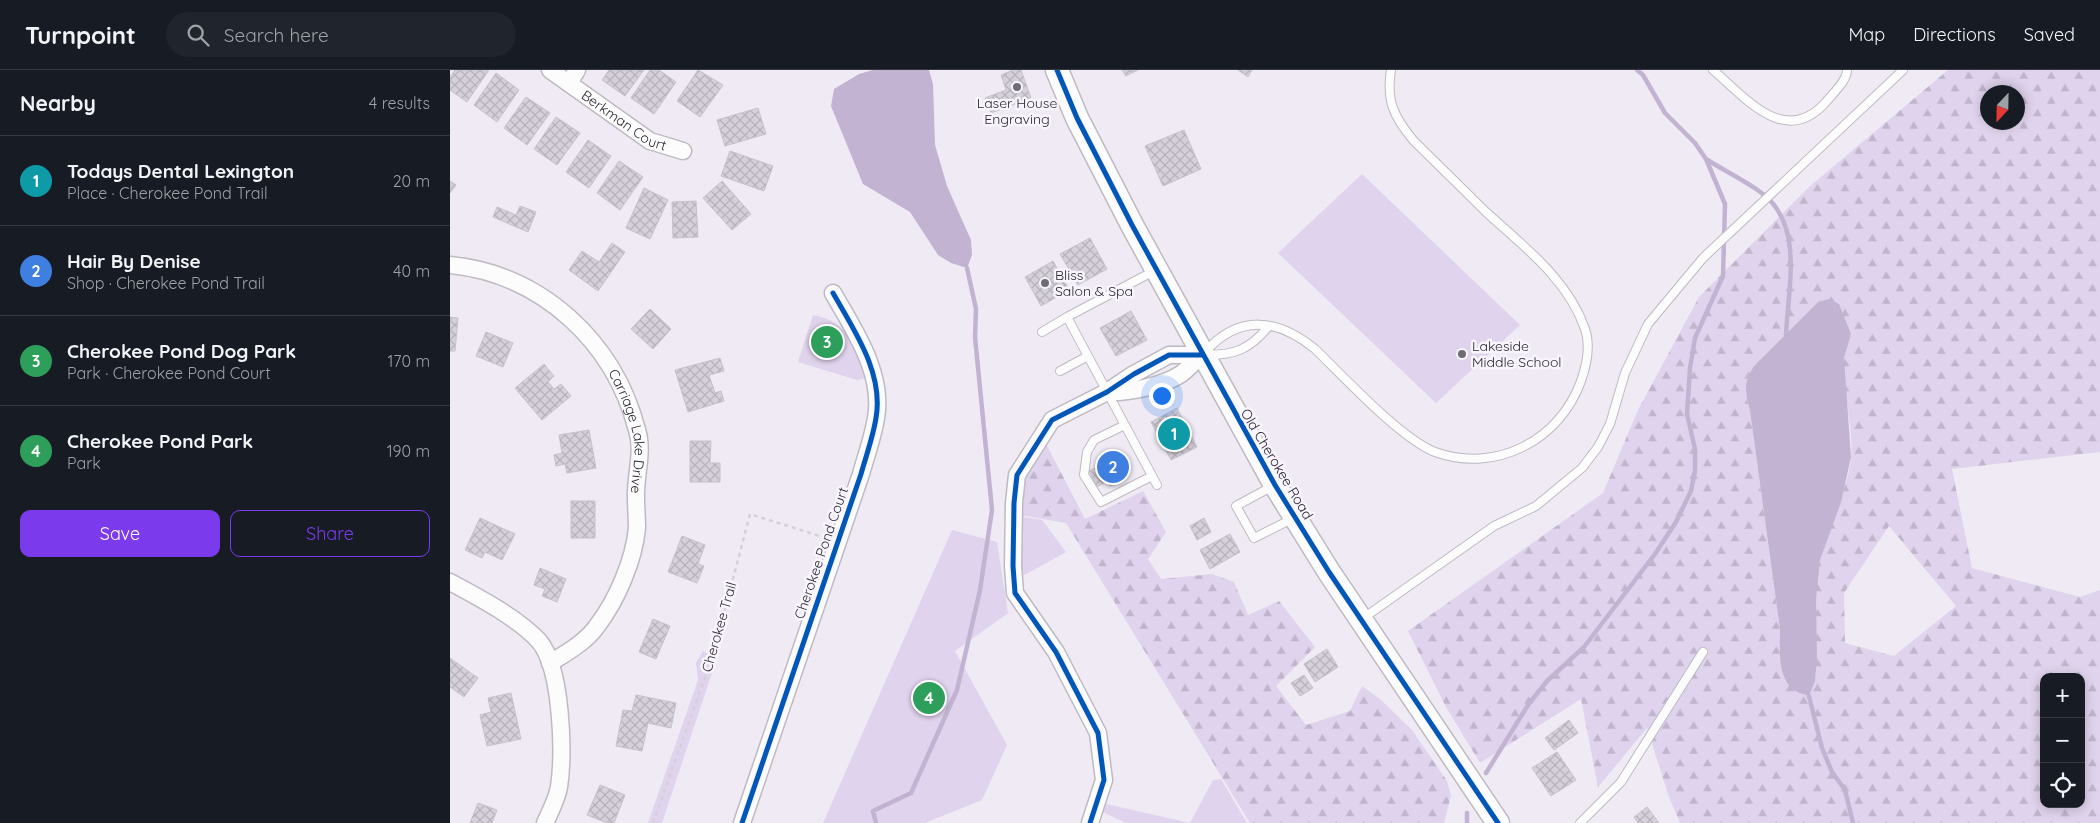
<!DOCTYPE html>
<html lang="en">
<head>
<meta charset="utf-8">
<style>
	:root { --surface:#171b24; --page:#20242c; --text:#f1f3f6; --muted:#9ea1a6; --line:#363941; --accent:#7c3aed }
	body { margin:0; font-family:Quicksand,sans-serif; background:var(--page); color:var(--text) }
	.controls { position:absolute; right:15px; bottom:15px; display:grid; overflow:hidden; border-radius:10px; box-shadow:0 2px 12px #0003 }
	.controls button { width:45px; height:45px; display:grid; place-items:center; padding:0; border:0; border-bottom:1px solid var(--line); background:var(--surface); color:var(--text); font:25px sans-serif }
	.compass { position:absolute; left:1530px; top:15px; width:45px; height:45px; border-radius:50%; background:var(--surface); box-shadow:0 2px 12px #0003; rotate:202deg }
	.you { position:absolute; left:711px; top:325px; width:18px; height:18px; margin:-12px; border:4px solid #fff; border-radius:50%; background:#1a73e8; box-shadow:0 0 0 8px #1a73e833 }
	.badge { display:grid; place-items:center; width:32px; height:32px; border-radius:50%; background:var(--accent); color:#fff; font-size:16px; font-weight:700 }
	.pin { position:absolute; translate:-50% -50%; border:2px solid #fff; box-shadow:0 1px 5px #0006 }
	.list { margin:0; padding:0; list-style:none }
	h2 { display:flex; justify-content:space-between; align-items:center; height:65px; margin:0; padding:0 20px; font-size:21px }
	h2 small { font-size:16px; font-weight:400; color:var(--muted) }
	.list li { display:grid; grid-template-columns:32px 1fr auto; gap:15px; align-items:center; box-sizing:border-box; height:90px; padding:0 20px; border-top:1px solid var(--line) }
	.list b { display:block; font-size:19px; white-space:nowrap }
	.list p { margin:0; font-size:16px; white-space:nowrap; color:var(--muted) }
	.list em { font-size:16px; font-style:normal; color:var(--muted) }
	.actions { display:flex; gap:10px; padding:15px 20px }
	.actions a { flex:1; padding:11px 0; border:1px solid var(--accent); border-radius:10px; text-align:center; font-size:18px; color:var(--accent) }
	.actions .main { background:var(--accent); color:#fff }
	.icon { flex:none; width:28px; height:28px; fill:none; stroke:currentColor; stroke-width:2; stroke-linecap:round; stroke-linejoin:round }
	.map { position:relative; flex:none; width:1650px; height:753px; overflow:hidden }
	header { display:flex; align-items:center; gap:30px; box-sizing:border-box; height:70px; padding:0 25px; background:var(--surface); border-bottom:1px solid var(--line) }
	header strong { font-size:24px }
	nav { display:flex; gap:28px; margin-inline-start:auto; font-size:18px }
	.search { width:350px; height:45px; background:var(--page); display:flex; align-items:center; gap:12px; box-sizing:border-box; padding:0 18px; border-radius:28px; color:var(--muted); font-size:19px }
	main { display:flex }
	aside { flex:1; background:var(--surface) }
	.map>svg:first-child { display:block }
	.green { fill:#e0d3ed }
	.forest { fill:url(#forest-firs); fill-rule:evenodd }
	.water { fill:#c2b3d2 }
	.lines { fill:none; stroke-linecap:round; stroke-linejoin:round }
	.stream { stroke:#c2b3d2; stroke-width:4.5 }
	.building { fill:url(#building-cross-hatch); stroke:#c6c2cb }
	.lane-casing { stroke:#bebac2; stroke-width:10 }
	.street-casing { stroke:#bebac2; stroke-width:19 }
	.secondary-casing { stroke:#bebac2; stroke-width:25 }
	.path { stroke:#d3d1d5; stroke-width:2.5; stroke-dasharray:4 4; stroke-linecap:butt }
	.lane { stroke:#fdfcfd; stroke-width:8 }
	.street { stroke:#fdfcfd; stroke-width:16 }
	.secondary { stroke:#fdfcfd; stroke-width:22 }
	.cycleway-casing { stroke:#f9f5fd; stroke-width:8 }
	.cycleway { stroke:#0057b8; stroke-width:5 }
	.poi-dot { fill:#706c75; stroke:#f9f5fd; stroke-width:2 }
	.labels { text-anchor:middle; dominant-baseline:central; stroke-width:5; stroke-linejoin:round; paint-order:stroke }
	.poi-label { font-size:14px; fill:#2c2830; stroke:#f9f5fd; text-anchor:start }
	.street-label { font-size:14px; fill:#2c2830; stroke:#f9f5fd }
</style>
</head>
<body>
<header>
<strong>Turnpoint</strong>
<div class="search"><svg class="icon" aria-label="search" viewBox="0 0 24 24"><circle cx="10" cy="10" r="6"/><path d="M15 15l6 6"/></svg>Search here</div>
<nav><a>Map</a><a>Directions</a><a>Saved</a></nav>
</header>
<main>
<aside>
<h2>Nearby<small>4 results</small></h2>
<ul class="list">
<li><span class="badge" style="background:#0f9aa8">1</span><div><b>Todays Dental Lexington</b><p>Place · Cherokee Pond Trail</p></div><em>20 m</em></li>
<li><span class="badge" style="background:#3f7fe0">2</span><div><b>Hair By Denise</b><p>Shop · Cherokee Pond Trail</p></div><em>40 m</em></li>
<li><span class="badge" style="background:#2e9e5b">3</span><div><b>Cherokee Pond Dog Park</b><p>Park · Cherokee Pond Court</p></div><em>170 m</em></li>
<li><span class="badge" style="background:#2e9e5b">4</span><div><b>Cherokee Pond Park</b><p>Park</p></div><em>190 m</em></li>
</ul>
<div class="actions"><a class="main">Save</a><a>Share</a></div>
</aside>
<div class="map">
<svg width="1650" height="753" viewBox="0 0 1650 753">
	<defs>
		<pattern id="forest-firs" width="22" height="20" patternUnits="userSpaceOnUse" patternTransform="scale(1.25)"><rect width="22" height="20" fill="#e0d3ed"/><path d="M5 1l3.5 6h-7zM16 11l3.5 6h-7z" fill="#c0b5cc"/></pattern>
		<pattern id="building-cross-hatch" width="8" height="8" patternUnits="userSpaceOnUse" patternTransform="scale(1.25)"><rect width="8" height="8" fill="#d5d0d9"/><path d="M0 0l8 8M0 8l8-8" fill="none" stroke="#b7b3bb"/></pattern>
	</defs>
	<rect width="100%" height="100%" fill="#efeaf4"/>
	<path class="green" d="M912 104 1070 255 986 333 828 183Z
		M363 245C400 252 404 277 416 308L407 310 348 292Z
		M567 446 592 450 616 482 571 507Z
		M502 460 547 472 558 543 505 581 557 675 532 730 475 753H373Z
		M253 581 267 588 212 753H198L248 610 246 593Z
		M771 709 797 753H740L763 710Z
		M656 734 740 753H676L653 742Z"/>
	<path class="forest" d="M1498 0H1650V382L1502 399 1522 498 1630 527 1650 520V753H1230L1219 727 1197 658 1148 717 1131 629 1030 693 996 637 958 561 1153 423 1188 340 1249 227 1359 117ZM1538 22H1568V52H1538ZM1368 232 1401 264C1398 272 1395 281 1394 289 1392 322 1404 355 1401 388 1397 423 1377 455 1370 490 1361 530 1369 571 1365 611L1331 593 1330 559 1300 341C1295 323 1293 312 1304 296ZM1439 456 1506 536 1444 586 1395 573 1394 523ZM1594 607H1631V734H1594Z
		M592 366 635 449 693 421 716 462 698 489 711 509 762 504 784 512 798 545 829 531 865 577 826 616 856 655 900 641 912 616 930 629 962 660 997 711 1001 725 994 753H800L616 453 564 444V433Z"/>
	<path class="water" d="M423 0H479L483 14 485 75 497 116 521 170 522 185 517 198 501 193 488 185 460 142 413 114 381 36 384 19 409 4Z
		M1379 229 1389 234 1401 264 1394 288 1401 387 1391 432 1370 490 1366 529 1367 589 1365 611 1359 626C1355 624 1348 623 1344 620 1327 607 1330 578 1330 559L1300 341C1295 323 1293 312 1304 296L1368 232Z"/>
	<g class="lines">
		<path class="stream" d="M1256 89C1273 100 1292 109 1309 121 1355 152 1338 217 1336 265
			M1359 626 1372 678 1382 702 1395 720 1403 753
			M1036 703 1078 635 1097 611 1134 577 1205 484 1226 452 1241 421 1245 401V379L1237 344 1240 298 1245 268 1273 206 1275 134 1256 89 1245 73 1215 43 1193 5 1187 0
			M426 753 423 741 461 723 507 620 530 520 542 440 525 267 526 239 517 198
			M1017 753V743"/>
	</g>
	<path class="building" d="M5 0H39L17 32 0 20V7Z
		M159 0H194L175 26 152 10Z
		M200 0H209L226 12 204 44 181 28Z
		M248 0 273 15 250 47 227 31Z
		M563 0H571L581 28 541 43 535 28 556 20 551 5Z
		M672 0H688L676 6Z
		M788 0H802L798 7Z
		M46 3 69 20 47 52 24 35Z
		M76 27 100 43 77 75 54 58Z
		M308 38 316 64 275 76 267 50Z
		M106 47 130 63 107 95 84 79Z
		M734 60 751 99 713 116 695 76Z
		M138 70 161 86 139 118 116 102Z
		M280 81 323 96 314 121 271 106Z
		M169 91 193 107 170 140 147 123Z
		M0 111 6 115 0 123Z
		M272 111 301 144 282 160 253 128Z
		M194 118 218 130 200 169 176 158Z
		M246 131 248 167 223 168 222 132Z
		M70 136 86 142 78 162 43 147 47 137 66 145Z
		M640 168 657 199 628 215 610 184Z
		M162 173 175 182 148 221 119 200 132 181 149 192Z
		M603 191 619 220 591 236 575 207Z
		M200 239 221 259 203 279 181 259Z
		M681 241 697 270 666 286 650 258Z
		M0 247 8 248 5 281H0Z
		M36 262 63 273 53 297 26 286Z
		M270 288 274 301 259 305 265 323 271 321 274 331 238 342 225 300Z
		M94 294 104 306 98 312 104 319 111 314 121 326 92 350 65 318Z
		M727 338 747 377 721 390 701 352Z
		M139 360 146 398 117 403 115 394 106 396 104 385 112 383 109 365Z
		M240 371H261L260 393H270V412H240Z
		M665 380 678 406 660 416 657 411 647 417 639 401 651 395 648 389Z
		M121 431H145V468H121Z
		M30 448 65 464 52 490 35 482 32 488 15 480Z
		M754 448 761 462 747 470 740 456Z
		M780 464 790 482 760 499 750 480Z
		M232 466 255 475 248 494 254 496 247 513 218 502Z
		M90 498 116 509 107 532 92 526 95 519 84 515Z
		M203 549 220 556 206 589 189 582Z
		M877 579 888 597 865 612 854 594Z
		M0 588 28 608 14 627 0 617Z
		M854 605 863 618 850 626 841 613Z
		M61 623 71 669 37 676 30 645 41 642 38 628Z
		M186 625 226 633 221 658 198 653 192 681 166 676 173 640 182 641Z
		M1119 650 1128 663 1104 680 1095 668Z
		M1107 682 1126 710 1101 726 1082 698Z
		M150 715 175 725 164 753H157L137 745Z
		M28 733 47 740 42 753H20Z
		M1197 737 1209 753H1188L1184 747Z"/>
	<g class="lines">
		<g class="lane-casing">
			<path id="lane" d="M1263 0C1296 28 1335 78 1376 32 1383 23 1397 11 1397 0
				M704 201 617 247 707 415
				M592 262 617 247
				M755 282C789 244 827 248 865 279 893 306 951 369 985 382 1046 404 1110 370 1131 311 1137 294 1141 276 1135 259 1118 209 1073 176 1036 142 1012 118 987 94 963 70 944 47 936 31 941 0
				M757 285C785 285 800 279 818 257
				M610 301 638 286
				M675 355 644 370 637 382 634 405 651 432 702 406
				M823 416 786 436 804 468 844 448
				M912 549 1044 456 1086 436 1132 398 1148 377 1160 354 1175 303 1198 254 1253 188 1453 0
				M1130 753 1171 712 1253 582"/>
		</g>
		<g class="street-casing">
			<g id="street">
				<path id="s1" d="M100 0 200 71 233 81"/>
				<path d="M119 13 127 0"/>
				<path id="s2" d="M0 195C91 204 164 271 187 360 194 382 185 405 186 428 186 438 187 448 187 458 184 490 167 530 147 556 136 572 116 583 100 593"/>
				<path d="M657 322C677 323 713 316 731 304 738 299 745 291 752 285"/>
				<path d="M0 512C28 527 68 548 89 571 112 598 114 683 109 717 107 729 100 742 95 753"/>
				<path d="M292 753 411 404C416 386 423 367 426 348 434 303 404 260 383 223"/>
				<path d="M640 753 654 710 648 663 606 582 565 523 563 496 564 433 567 405 602 350 657 322 684 304 719 285H752"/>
			</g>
		</g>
		<g class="secondary-casing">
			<path id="secondary" d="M607 0 627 48 682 155 825 415 879 502 1048 753"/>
		</g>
		<path class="path" d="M203 753 263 585 300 444 376 468"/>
		<use href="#lane" class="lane"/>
		<use href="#street" class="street"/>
		<use href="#secondary" class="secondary"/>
		<g class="cycleway-casing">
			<path id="cycleway" d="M607 0 627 48 682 155 825 415 879 502 1048 753
				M292 753 411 404C416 386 423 367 426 348 434 303 404 260 383 223
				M640 753 654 710 648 663 606 582 565 523 563 496 564 433 567 405 602 350 657 322 684 304 719 285H752"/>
		</g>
		<use href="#cycleway" class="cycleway"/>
	</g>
	<g class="poi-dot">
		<circle cx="567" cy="17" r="5"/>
		<circle cx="595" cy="213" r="5"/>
		<circle cx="1012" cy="284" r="5"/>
	</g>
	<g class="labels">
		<g class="poi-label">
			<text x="567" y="33" text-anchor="middle">Laser House<tspan x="567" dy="16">Engraving</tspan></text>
			<text x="605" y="205">Bliss<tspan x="605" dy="16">Salon &amp; Spa</tspan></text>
			<text x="1022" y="276">Lakeside<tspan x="1022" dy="16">Middle School</tspan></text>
		</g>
		<g class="street-label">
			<text stroke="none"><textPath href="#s1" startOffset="90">Berkman Court</textPath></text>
			<text stroke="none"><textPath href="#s2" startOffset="265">Carriage Lake Drive</textPath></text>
			<text transform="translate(827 394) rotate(59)">Old Cherokee Road</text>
			<text transform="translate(371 483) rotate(-71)">Cherokee Pond Court</text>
			<text transform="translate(269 557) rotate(-74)">Cherokee Trail</text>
		</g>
	</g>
</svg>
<div class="controls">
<button>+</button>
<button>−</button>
<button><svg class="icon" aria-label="locate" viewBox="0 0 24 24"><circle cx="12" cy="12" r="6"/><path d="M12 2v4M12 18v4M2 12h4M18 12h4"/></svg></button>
</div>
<svg class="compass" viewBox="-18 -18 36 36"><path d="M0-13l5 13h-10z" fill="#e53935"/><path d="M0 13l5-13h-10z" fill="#9ea1a6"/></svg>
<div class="you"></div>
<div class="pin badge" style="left:724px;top:364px;background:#0f9aa8">1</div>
<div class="pin badge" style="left:663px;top:397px;background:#3f7fe0">2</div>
<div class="pin badge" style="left:377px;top:272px;background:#2e9e5b">3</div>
<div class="pin badge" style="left:479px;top:628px;background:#2e9e5b">4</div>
</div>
</main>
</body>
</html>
